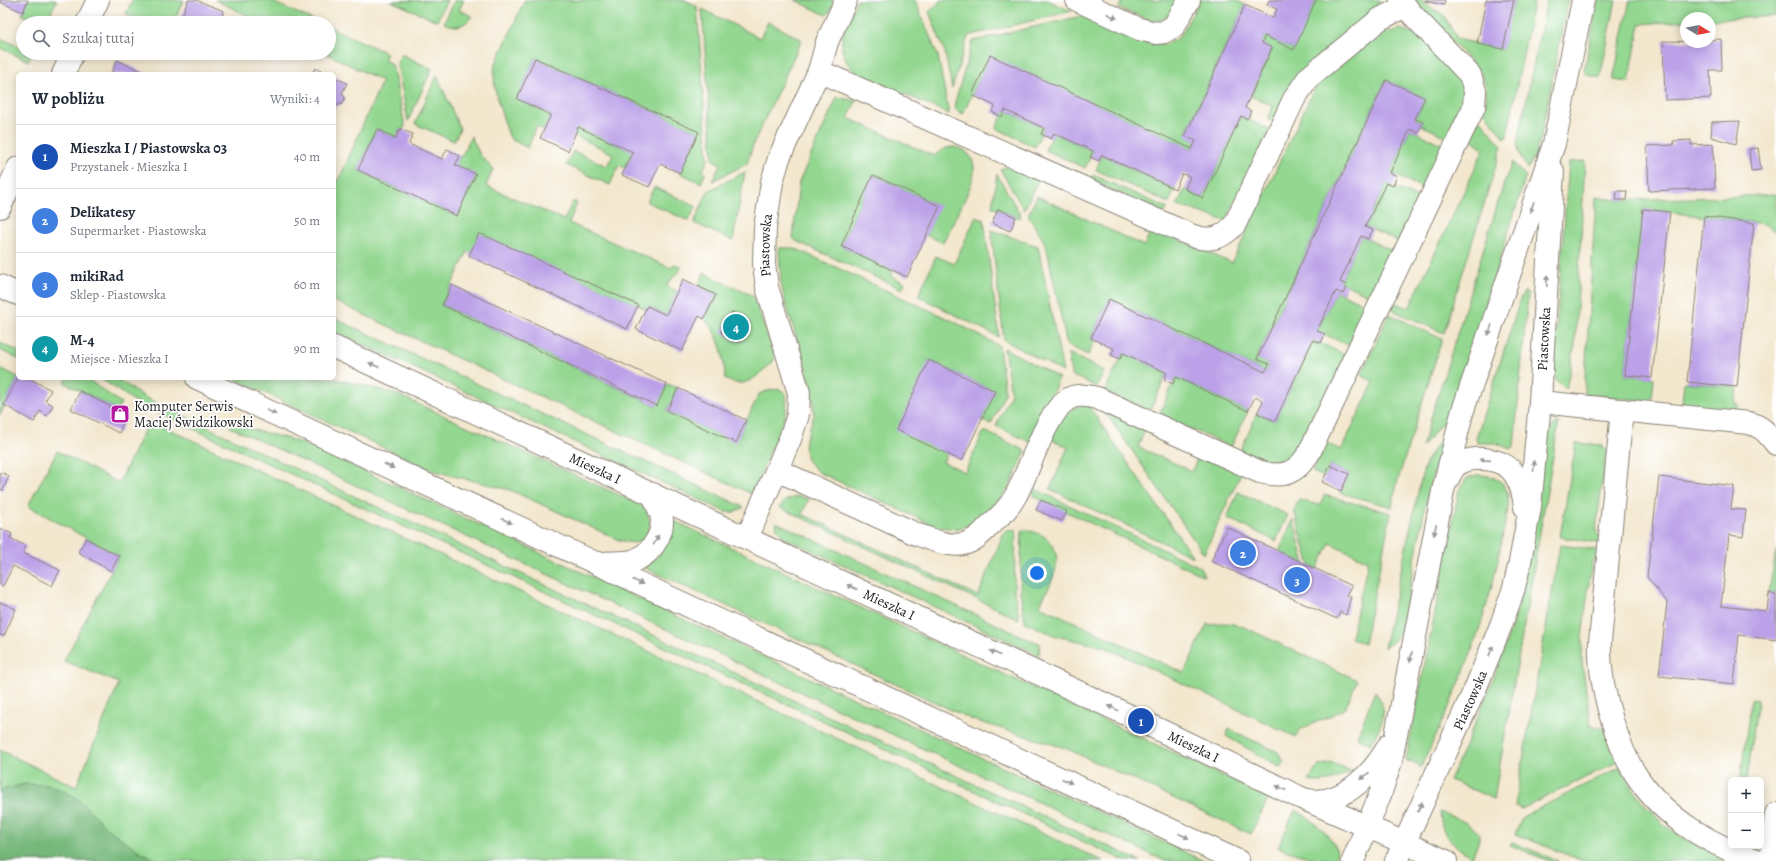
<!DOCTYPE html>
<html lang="pl">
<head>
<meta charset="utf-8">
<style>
	:root { --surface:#fff; --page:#f2f2f3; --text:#1f2937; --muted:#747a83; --line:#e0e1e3; --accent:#db2777 }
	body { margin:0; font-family:Alegreya,serif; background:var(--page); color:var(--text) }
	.controls { position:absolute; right:12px; bottom:12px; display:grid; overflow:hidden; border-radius:6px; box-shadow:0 2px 10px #0003 }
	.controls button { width:36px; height:36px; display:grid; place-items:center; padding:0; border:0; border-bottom:1px solid var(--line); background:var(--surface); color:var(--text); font:20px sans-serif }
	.compass { position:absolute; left:1680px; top:12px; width:36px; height:36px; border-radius:50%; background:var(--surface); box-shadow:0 2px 10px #0003; rotate:100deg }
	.you { position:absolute; left:1037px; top:573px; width:14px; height:14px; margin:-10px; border:3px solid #fff; border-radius:50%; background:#1a73e8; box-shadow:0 0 0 6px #1a73e833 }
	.badge { display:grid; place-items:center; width:26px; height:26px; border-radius:50%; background:var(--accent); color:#fff; font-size:13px; font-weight:700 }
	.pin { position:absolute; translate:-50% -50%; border:2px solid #fff; box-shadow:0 1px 4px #0006 }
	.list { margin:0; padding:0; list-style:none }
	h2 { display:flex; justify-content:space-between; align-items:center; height:52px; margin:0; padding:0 16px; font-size:17px }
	h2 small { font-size:13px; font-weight:400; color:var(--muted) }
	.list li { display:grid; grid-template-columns:26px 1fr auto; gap:12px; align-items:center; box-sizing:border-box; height:64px; padding:0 16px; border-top:1px solid var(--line) }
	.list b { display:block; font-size:15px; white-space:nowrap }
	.list p { margin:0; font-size:13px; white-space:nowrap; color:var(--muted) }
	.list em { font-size:13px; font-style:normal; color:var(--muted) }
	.icon { flex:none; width:22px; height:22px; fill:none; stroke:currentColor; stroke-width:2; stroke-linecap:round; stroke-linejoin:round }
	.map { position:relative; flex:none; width:1776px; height:861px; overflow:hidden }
	.search { position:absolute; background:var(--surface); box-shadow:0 2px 10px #0003; left:16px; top:16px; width:320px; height:44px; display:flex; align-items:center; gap:10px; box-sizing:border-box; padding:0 14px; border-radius:22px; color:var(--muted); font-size:15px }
	.panel { position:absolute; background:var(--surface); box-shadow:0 2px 10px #0003; left:16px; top:72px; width:320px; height:308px; border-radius:6px }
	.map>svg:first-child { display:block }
	.green { fill:#93d790; stroke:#587a56 }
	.forest { fill:#76b87a; stroke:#496a4b }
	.building { fill:#bca1e8 }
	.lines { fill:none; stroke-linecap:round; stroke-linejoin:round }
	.minor-casing { stroke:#888275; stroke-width:24 }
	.minor { stroke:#fff; stroke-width:22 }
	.oneway { fill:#999 }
	.labels { text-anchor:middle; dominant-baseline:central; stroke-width:3.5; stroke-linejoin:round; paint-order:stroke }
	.street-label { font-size:14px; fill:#1c1c1c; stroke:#fff }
	.poi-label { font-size:14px; fill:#1c1c1c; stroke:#fff; text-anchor:start }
</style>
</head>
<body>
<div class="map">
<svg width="1776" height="861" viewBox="0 0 1776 861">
	<rect width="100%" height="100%" fill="#fff"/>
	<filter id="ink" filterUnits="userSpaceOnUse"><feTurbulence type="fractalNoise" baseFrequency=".025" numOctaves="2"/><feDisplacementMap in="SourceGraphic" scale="8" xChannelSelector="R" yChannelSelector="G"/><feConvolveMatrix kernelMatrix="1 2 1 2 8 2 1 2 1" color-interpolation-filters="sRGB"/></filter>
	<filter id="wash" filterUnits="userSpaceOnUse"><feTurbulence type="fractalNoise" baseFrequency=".012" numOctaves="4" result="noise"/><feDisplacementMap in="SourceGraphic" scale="16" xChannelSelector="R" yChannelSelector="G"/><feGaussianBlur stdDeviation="0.9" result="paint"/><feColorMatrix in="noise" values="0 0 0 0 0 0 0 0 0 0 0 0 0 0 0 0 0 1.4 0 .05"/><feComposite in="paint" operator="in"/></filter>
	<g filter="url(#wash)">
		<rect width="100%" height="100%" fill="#f3e7ce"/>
		<path class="green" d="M28 0H57L46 23H40L22 15Z
			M132 0H184L173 23H143L126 14Z
			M215 0H268L320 23H263Z
			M435 0 439 2 440 0H447L437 21 391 1Z
			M455 0H464L459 10 472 16C464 27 456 28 444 23Z
			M525 0H685L697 6 708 160 703 170 705 174 701 183 680 173 699 132 535 58 517 99 551 115 544 130 536 127 528 148 512 140 509 136C502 113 491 89 495 65Z
			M795 0H835L829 13 826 15Z
			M857 0H915L938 56 949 114 855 72C830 47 846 27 857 0Z
			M941 0H1047L1072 11 968 36 952 89 945 52 929 12Z
			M1123 0H1178C1171 12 1167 21 1152 21L1119 8Z
			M1200 0H1235L1245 5 1185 135 1196 141 1192 149 990 56 963 114 956 110 955 102 973 41 1082 16 1138 41 1151 44H1165L1177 39 1182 33Z
			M1316 0H1380L1376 9 1314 60 1274 122 1268 119 1273 106 1251 96 1272 49 1262 43 1265 36 1293 49Z
			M1414 0H1423V3L1444 15 1457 39 1502 49 1514 0H1534L1507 136 1505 139 1484 111C1488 97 1487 84 1480 72Z
			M1547 0H1568L1541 137 1534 159H1532L1528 169 1521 158 1517 145Z
			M1598 0H1616L1600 78 1587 75 1584 71Z
			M1630 0H1776V16L1710 20V18H1686V21L1640 24 1629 82 1613 80Z
			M702 9 760 38 768 22 801 39V42L754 142 747 164 712 181 721 164 713 160Z
			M329 27 387 53 384 60 392 64 405 126 403 130 400 129 396 138 377 129 358 170 457 216 476 175 455 165 460 156H462L471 136 480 155 493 169 486 186 564 220 573 201 577 203 569 223 671 268 674 264 682 267 666 286 677 291 666 315 648 306 646 309 479 234 471 253 468 251 442 305 656 406 667 384 678 388 667 411 736 442 759 394C784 384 790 390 785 416L752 494 334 301V181L338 182 382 81 325 53H329Z
			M1400 29 1419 35 1462 80 1467 99 1449 138 1421 125 1422 122 1415 119 1425 98 1386 80 1257 358 1269 364 1265 372 1109 299 1091 338 1095 340 1088 355 1067 345 1046 245 1028 215 1037 196 1144 246 1152 228 1232 263 1314 89 1327 75 1378 35Z
			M0 38 23 48V53H32L28 61 0 48Z
			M401 54 432 69 408 121 397 63Z
			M437 75 460 129 454 141 415 124Z
			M837 97 856 101 848 118 934 156C941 150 948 145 959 148 969 151 975 161 974 172 972 190 951 225 943 243L926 235 939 206 873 175 841 246 893 270 891 276 905 283 902 289 796 241 793 238 799 182Z
			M1005 110 1044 128 1035 147 996 128Z
			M1241 116 1270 130 1226 221 1177 205 1185 189 1203 198Z
			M1480 119 1502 146 1444 333 1390 309 1393 302 1409 308 1484 149 1470 138Z
			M578 127 633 152 625 168 619 165 610 185 566 165 573 151 607 166 613 154 574 135Z
			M1410 129 1445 146 1425 189 1390 173Z
			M1054 133 1093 151 1085 168 1045 150Z
			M1102 155 1175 189 1169 203 1096 170Z
			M1585 161 1575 345 1566 389 1555 379 1553 372 1569 162Z
			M1513 162 1519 170 1526 176 1452 411 1422 447 1505 180Z
			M1012 165 1040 176 1024 210 1000 169Z
			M745 172 733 241 694 223 708 191Z
			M997 174 1021 216 1020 218 992 207Z
			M1093 175 1167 208 1165 213 1091 180Z
			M1386 183 1420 199 1400 242 1365 227Z
			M654 187 696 206 689 221 647 202Z
			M1776 194V232L1764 224 1643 209 1625 375 1654 378 1652 397 1649 401 1584 394 1596 197 1616 200 1728 197Z
			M976 217 984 220 999 337 918 296 936 256 954 264Z
			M991 230 1038 246 1063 372 1004 340Z
			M1361 236 1395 252 1373 297 1340 282Z
			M779 248H794L953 321 999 346 1005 393 991 424 981 420 994 391 929 360 947 453 943 462 965 472 984 431 1026 451 1008 489 977 523 955 529 935 526 818 472 807 460 804 445 814 415 812 387 784 298 781 283Z
			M704 273 753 296 755 301 775 358 772 363C758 375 745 391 725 379 724 356 721 336 704 319L716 295 698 286Z
			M1336 291 1369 306 1350 346 1317 331Z
			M1525 291 1528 294 1514 446 1510 449 1496 443H1477L1476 438 1521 297Z
			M1389 314 1442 339 1397 483 1392 507 1340 493 1349 474 1330 465 1324 477 1312 472 1326 443 1341 450 1374 382 1361 375Z
			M334 318 733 502 744 507 734 512H726L334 331Z
			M1313 340 1346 355 1301 446C1280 468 1266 462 1240 451L1257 413 1275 421Z
			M0 343 18 351V359L0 350Z
			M1004 348 1059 378 1030 442 996 426 1011 394Z
			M1068 353 1104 371 1097 387 1071 375Z
			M1123 353 1167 373 1150 411 1105 391Z
			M0 368 18 377 0 415Z
			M1176 377 1248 411 1231 447 1159 415Z
			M67 378H86L121 403 117 410 65 383Z
			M100 378H116L146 398 328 484 1140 861H1125L159 413 133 400Z
			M233 378H332L394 393 641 505C652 514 654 535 638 542 632 544 624 541 619 540L510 490 434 471Z
			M1684 382 1737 387 1735 404H1738L1737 410 1732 412 1685 406 1682 403Z
			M1088 405 1193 557 1050 489 1068 447 1051 439 1060 419 1072 408Z
			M1105 412 1145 430 1138 447 1192 471 1199 454 1241 473 1204 554Z
			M149 420 1048 836 1103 861H0V750L76 787 119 683 64 661 119 556 28 506 57 451 119 483Z
			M1559 422 1494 799 1450 780C1476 723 1500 667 1518 607L1547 436 1552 427Z
			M232 423C259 433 286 436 312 447L1204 861H1165L230 427Z
			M1443 439 1426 501 1402 628 1395 640 1384 648 1421 479C1426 461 1429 452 1443 439Z
			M1576 443 1602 445 1606 452 1596 531 1605 544 1560 537Z
			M1478 475C1489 475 1501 478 1506 489 1512 501 1505 521 1503 533 1499 553 1496 573 1490 593 1474 654 1448 711 1421 767L1406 760 1459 490 1467 478Z
			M1035 489 1200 567 1204 576 1041 500 1033 495Z
			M1238 492 1288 515 1276 541 1227 518Z
			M1324 495 1391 513 1364 644 1351 638 1368 561 1330 543 1317 569 1310 566 1294 510 1299 500 1320 505Z
			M797 496 809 499 802 514 978 596 1004 532 1016 529 1014 589 1019 619 779 507 785 501Z
			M1293 519 1305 564 1279 552Z
			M672 520 1269 797 1251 834 1065 748 973 720 645 568C665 553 665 543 672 520Z
			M776 522 1030 640 1040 643 1039 655 785 538 777 529Z
			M1022 530C1048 531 1063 549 1054 575 1051 585 1044 595 1040 606L1184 673 1207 624 1211 625C1223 621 1235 624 1246 628L1357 680 1345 709 1299 730 1296 737 1105 647 1056 636 1025 622 1020 591Z
			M1560 545 1604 551 1592 561 1582 637V662L1591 725 1604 729 1617 762 1522 809 1515 806Z
			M1776 550V594L1769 593Z
			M1375 691C1390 712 1382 723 1371 744L1357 737Z
			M1751 699 1758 700 1747 780H1740Z
			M1229 729 1278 752 1284 762 1281 768 1226 736Z
			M1332 763 1351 771C1337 780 1325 784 1308 781L1318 766Z
			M1620 767C1635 793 1652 818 1678 835 1694 845 1713 852 1730 861H1583L1515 834 1522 817Z
			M1295 810C1307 816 1346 844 1335 859 1316 861 1295 854 1278 847Z
			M1440 812C1450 816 1482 826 1479 839 1478 845 1474 851 1472 857 1452 845 1441 836 1440 812Z
			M1512 842 1558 861H1549L1510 845Z"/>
		<path class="forest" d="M25 784 50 785 76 797 107 828 139 851 159 861H0V790Z"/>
		<g id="blocks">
			<path class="building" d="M0 0H28L23 12 0 2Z
				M188 0H196L224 11 220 23H179Z
				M1269 0H1316L1294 50 1265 36 1262 43 1272 48 1245 108 1251 111 1249 116 1247 119 1241 116 1203 198 1185 189 1190 177 1186 175 1182 174 1175 189 1102 155 1099 161 1090 157 1093 151 1054 133 1051 139 1041 134 1044 128 1005 110 1002 117 992 112 995 106 972 95 990 55 1192 149 1196 141 1185 136 1245 5 1273 18 1277 9 1267 5Z
				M1425 0H1445L1444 5 1425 1Z
				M1486 0H1514L1503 49 1477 44Z
				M1721 39 1722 70H1710L1711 98 1665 100 1663 41 1710 42V40Z
				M535 58 699 132 680 173 660 164 649 187 622 175 633 152 578 127 568 151 540 138 551 115 517 99Z
				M117 60 148 74H111Z
				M315 68 328 74H312Z
				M334 77 347 83 342 93 345 98 342 104 336 106 334 110Z
				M1386 80 1425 98 1415 119 1423 122 1418 133 1410 129 1390 173 1397 176 1393 186 1386 183 1365 227 1373 230 1370 235 1368 239 1361 236 1340 282 1347 285 1343 294 1336 291 1317 331 1325 334 1321 343 1313 340 1275 421 1257 413 1263 401 1255 397 1248 411 1176 377 1173 384 1164 380 1167 373 1123 353 1120 359 1111 355 1114 349 1091 338 1109 299 1265 372 1269 364 1257 359Z
				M1740 121 1736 144 1711 137 1712 122Z
				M377 129 396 138 400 129 413 134 409 144 442 159 447 149 460 156 455 165 476 174 457 216 358 170Z
				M1691 140V145L1713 144 1715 188 1649 191 1647 146 1674 145 1673 141Z
				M1758 148 1761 170 1751 171 1749 149Z
				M873 175 940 206 907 277 841 246Z
				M1617 191H1627L1626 200H1616Z
				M998 209 1016 217 1010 231 992 223Z
				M1643 209 1670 212 1652 378 1625 375Z
				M1704 216 1754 223 1737 387 1687 382Z
				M479 233 638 305 627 329 469 256Z
				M683 279 716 295 704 319 699 316 682 351 636 329 647 306 666 315Z
				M452 285 667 384 657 406 442 305Z
				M732 312 750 322 740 342 721 332Z
				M929 360 995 391 962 461 896 430Z
				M18 378H29L51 390 45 401 53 405 47 416 40 411 34 422 4 405Z
				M678 388 746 420 736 443 667 411Z
				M80 391 127 415 119 433 71 409Z
				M1330 465 1349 474 1341 491 1322 482Z
				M0 472 9 476 3 490 0 489Z
				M1659 477 1734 486 1731 509 1746 510 1743 537 1729 535 1721 606 1767 611 1769 593 1776 594V640L1739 635 1734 684 1659 676 1667 602 1647 577Z
				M1041 500 1067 511 1062 521 1036 510Z
				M1227 527 1352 586 1347 595 1351 596 1346 615 1340 612 1337 619 1211 561Z
				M0 528 12 534 10 538 26 546 23 553 60 570 52 586 13 566 3 586 0 585Z
				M86 538 119 556 111 571 78 552Z
				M0 602 16 609 4 636 0 635Z"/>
		</g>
	</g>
	<g filter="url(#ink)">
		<use href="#blocks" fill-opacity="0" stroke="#888275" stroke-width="1"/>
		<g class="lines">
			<g class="minor-casing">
				<g id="minor">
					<path d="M1077 0 1139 29 1156 33 1164 32 1174 26 1189 0"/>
					<path d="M87 23 98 0"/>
					<path d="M819 71 1193 236C1211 242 1223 238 1235 224L1294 99 1309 77 1380 19 1405 6"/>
					<path d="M63 74 73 53"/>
					<path d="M0 207 18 168"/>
					<path d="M0 286 18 294"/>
					<path id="s1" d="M334 347 1141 721 1297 796 1446 861"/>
					<path d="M197 378 1238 861"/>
					<path d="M1540 402 1749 423C1762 426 1768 434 1776 444"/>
					<path d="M1622 410 1600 642C1599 669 1604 694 1612 720 1618 739 1626 761 1638 778 1666 819 1712 846 1759 861"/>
					<path d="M777 470 916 534C930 539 948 547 963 544 974 542 983 533 990 525 1000 516 1010 507 1016 495 1029 472 1047 409 1070 398 1079 394 1088 396 1097 398L1260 472C1283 478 1296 474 1309 453L1474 107 1475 91 1470 75 1410 12 1401 0"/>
					<path d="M1447 481C1450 475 1452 469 1457 465 1472 454 1505 458 1515 475 1521 484 1524 497 1525 507"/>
					<path id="s2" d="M747 538 790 439 798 415 799 393 767 287 764 264 765 228 772 182 779 158 819 71 827 42 846 0"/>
					<path d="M601 563C611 562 623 563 632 561 650 556 666 533 661 514 659 508 655 501 653 494"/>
					<path d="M1309 800C1343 806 1374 772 1389 745"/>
					<path d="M1353 861 1380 795 1391 761 1443 491 1462 413 1554 144 1583 0"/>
					<path id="s3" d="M1396 861 1476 687 1501 625 1514 588 1520 562 1530 507 1540 402 1553 171"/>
					<path d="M1770 861 1776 814"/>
				</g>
			</g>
			<use href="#minor" class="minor"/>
		</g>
		<defs><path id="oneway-solid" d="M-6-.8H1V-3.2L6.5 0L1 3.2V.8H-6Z"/></defs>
		<g class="oneway">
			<use href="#oneway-solid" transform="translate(1112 16) rotate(25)"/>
			<use href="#oneway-solid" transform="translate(1532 207) rotate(109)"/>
			<use href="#oneway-solid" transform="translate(1547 281) rotate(-87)"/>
			<use href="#oneway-solid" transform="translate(1490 330) rotate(109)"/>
			<use href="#oneway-solid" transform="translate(374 365) rotate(-155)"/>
			<use href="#oneway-solid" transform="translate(271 412) rotate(25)"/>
			<use href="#oneway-solid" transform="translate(1485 460) rotate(-176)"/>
			<use href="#oneway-solid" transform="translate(389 466) rotate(25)"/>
			<use href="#oneway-solid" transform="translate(1534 466) rotate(-84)"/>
			<use href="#oneway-solid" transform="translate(507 521) rotate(25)"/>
			<use href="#oneway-solid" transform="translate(1435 530) rotate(101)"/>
			<use href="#oneway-solid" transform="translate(656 540) rotate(-62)"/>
			<use href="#oneway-solid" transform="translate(638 582) rotate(25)"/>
			<use href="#oneway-solid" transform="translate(852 587) rotate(-155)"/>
			<use href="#oneway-solid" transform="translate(1491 651) rotate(-68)"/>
			<use href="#oneway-solid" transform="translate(995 653) rotate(-155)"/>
			<use href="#oneway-solid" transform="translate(1411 657) rotate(101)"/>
			<use href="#oneway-solid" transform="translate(1113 708) rotate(-155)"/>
			<use href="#oneway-solid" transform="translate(1365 776) rotate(139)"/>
			<use href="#oneway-solid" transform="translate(1067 781) rotate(25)"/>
			<use href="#oneway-solid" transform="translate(1281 788) rotate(-155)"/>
			<use href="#oneway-solid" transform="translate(1420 807) rotate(-66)"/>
			<use href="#oneway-solid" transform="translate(1184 836) rotate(25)"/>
		</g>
	</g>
	<defs>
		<g id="shop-square" transform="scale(1)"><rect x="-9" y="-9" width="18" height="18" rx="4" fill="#b5179e" stroke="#fff"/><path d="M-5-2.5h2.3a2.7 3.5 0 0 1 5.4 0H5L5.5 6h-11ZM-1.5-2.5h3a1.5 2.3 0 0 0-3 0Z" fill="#fff"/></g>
	</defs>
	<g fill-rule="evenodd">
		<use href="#shop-square" x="120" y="414"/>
	</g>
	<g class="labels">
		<g class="street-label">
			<text stroke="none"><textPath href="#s2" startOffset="308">Piastowska</textPath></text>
			<text stroke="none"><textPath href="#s3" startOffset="549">Piastowska</textPath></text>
			<text stroke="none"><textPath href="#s1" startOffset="288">Mieszka I</textPath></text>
			<text stroke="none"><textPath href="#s1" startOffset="612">Mieszka I</textPath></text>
			<text stroke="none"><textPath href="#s3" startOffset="177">Piastowska</textPath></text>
			<text stroke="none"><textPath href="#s1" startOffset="948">Mieszka I</textPath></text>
		</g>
		<g class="poi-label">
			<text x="134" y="406">Komputer Serwis<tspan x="134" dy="16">Maciej Świdzikowski</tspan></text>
		</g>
	</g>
</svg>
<div class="controls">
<button>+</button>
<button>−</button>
</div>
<svg class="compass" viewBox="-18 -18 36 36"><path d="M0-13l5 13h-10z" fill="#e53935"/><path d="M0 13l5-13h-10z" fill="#747a83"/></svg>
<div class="you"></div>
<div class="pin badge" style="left:1141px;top:721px;background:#1a4fb4">1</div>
<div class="pin badge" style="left:1243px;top:553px;background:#3f7fe0">2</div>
<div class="pin badge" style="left:1297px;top:580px;background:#3f7fe0">3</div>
<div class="pin badge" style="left:736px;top:327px;background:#0f9aa8">4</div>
<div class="search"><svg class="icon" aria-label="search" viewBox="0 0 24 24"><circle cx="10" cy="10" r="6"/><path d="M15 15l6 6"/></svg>Szukaj tutaj</div>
<section class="panel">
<h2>W pobliżu<small>Wyniki: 4</small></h2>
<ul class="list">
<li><span class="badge" style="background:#1a4fb4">1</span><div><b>Mieszka I / Piastowska 03</b><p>Przystanek · Mieszka I</p></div><em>40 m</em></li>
<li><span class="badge" style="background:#3f7fe0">2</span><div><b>Delikatesy</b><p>Supermarket · Piastowska</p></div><em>50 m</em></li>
<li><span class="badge" style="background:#3f7fe0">3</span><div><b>mikiRad</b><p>Sklep · Piastowska</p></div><em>60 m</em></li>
<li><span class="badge" style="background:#0f9aa8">4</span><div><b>M-4</b><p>Miejsce · Mieszka I</p></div><em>90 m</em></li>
</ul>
</section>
</div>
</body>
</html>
